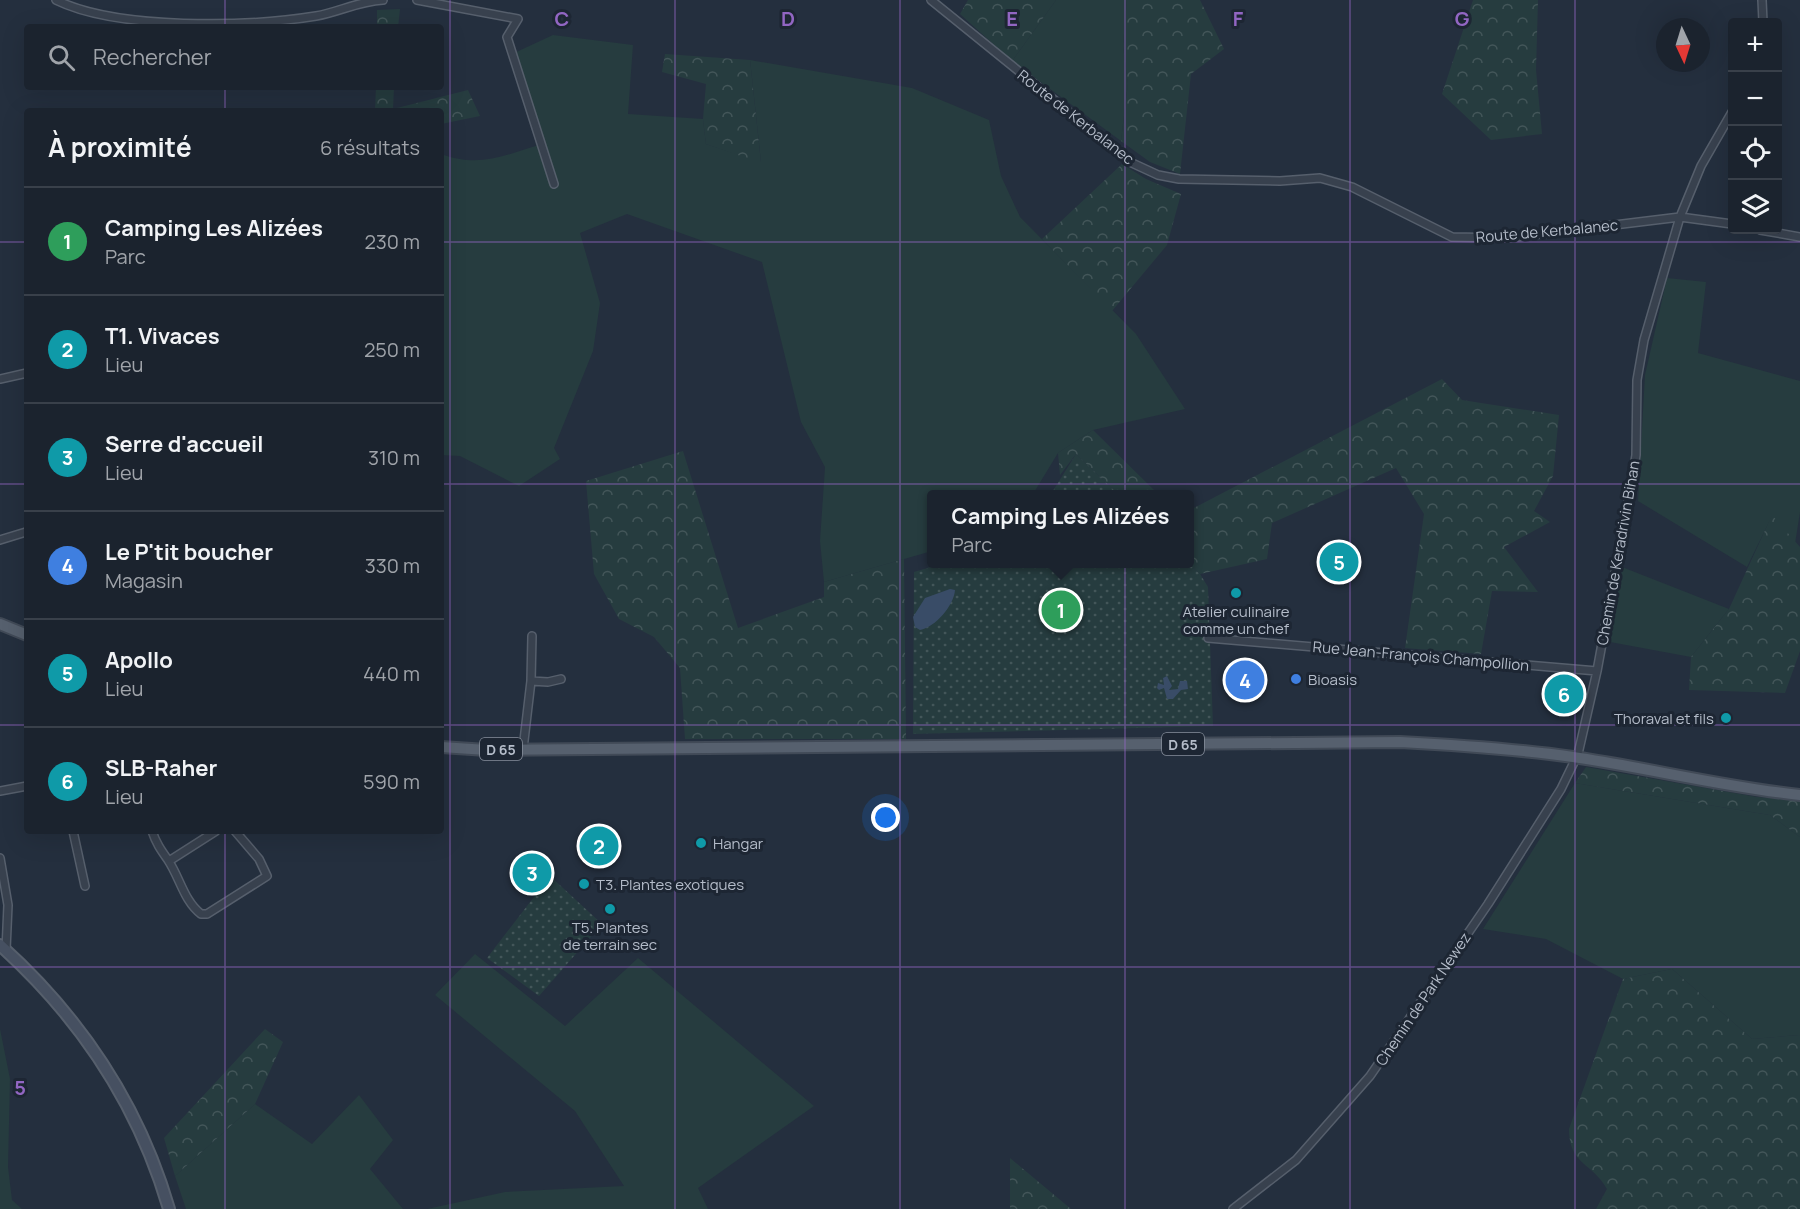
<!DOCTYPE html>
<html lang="fr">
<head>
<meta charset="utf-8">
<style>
	:root { --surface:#1b232e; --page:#282f3a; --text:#f1f3f6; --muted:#a0a4aa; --line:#39404a; --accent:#1a73e8 }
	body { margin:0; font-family:Manrope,sans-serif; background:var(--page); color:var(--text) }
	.controls { position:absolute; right:18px; top:18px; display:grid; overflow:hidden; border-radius:6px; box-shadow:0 6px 24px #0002 }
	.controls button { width:54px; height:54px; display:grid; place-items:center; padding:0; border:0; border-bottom:2px solid var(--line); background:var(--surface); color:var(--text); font:30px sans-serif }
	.compass { position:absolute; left:1656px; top:18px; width:54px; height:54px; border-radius:50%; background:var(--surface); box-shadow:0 6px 24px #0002; rotate:176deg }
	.you { position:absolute; left:886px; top:818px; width:21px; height:21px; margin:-15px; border:4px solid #fff; border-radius:50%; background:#1a73e8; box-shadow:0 0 0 9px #1a73e833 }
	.badge { display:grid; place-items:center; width:39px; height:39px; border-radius:50%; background:var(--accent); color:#fff; font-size:20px; font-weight:700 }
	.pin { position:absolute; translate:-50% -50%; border:3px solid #fff; box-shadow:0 2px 6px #0006 }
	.popup { position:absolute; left:927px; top:490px; width:267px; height:78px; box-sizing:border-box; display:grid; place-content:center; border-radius:6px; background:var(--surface); filter:drop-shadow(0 2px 4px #0005); font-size:20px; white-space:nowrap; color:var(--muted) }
	.popup b { font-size:22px; color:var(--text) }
	.popup::after { content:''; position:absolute; left:50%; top:100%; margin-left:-12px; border:12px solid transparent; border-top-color:var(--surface) }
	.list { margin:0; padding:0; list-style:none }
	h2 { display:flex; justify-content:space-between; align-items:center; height:78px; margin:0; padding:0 24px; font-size:26px }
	h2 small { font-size:20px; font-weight:400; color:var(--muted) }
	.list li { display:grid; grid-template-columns:39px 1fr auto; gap:18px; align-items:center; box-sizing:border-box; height:108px; padding:0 24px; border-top:2px solid var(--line) }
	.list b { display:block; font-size:22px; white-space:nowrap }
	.list p { margin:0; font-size:20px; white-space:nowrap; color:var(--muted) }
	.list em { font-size:20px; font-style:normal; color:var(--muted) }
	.icon { flex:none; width:33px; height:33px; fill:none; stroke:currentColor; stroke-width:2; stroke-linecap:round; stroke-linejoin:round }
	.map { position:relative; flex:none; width:1800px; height:1209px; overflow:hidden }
	.search { position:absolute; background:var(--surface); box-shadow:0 6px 24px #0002; left:24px; top:24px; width:420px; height:66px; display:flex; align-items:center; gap:15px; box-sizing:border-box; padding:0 21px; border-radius:6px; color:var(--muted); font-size:22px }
	.panel { position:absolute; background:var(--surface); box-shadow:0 6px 24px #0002; left:24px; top:108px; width:420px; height:726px; border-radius:6px }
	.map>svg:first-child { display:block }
	.grass { fill:#263c3f }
	.forest { fill:url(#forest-crowns) }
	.park { fill:url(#park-dots) }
	.water { fill:#394c67 }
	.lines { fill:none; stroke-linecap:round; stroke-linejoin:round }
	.minor-casing { stroke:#565f6c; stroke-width:10 }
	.secondary-casing { stroke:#565f6c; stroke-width:14 }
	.primary-casing { stroke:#414a57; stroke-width:14 }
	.minor { stroke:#38414e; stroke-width:7 }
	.secondary { stroke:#465061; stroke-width:10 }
	.primary { stroke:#56606e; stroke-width:10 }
	.grid { fill:none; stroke:#9266c3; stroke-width:1.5; stroke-opacity:0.55 }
	.culture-dot { fill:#0f9aa8; stroke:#1d2633; stroke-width:2 }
	.shop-dot { fill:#3f7fe0; stroke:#1d2633; stroke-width:2 }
	.labels { text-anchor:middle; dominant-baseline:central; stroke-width:6; stroke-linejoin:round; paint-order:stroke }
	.shield { fill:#1d2633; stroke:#878f9c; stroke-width:1.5 }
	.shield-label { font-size:14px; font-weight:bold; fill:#b4bcc9 }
	.street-label { font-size:15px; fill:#b4bcc9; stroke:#1d2633 }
	.poi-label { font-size:15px; fill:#b4bcc9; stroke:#1d2633; text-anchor:start }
	.grid-label { font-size:20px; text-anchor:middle; font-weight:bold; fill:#9266c3; stroke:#1d2633; stroke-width:6; stroke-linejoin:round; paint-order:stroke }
</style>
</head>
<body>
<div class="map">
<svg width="1800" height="1209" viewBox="0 0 1800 1209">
	<defs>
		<pattern id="forest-crowns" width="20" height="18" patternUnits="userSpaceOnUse" patternTransform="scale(1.5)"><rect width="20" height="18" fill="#263c3f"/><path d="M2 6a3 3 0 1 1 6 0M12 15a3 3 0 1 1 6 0" fill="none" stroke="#435659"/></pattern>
		<pattern id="park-dots" width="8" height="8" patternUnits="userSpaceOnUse" patternTransform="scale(1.5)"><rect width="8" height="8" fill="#263c3f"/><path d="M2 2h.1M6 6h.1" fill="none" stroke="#435659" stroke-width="1.8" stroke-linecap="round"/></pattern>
	</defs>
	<rect width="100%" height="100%" fill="#242f3e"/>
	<path class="grass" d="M1056 0H1127L1123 46 1128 84 1121 141 1012 61Z
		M553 35 633 45 628 114 703 119 706 144 761 162 750 60 912 88 989 120 1001 176 1020 217 1136 334 1185 409 1093 430 1058 453 1033 494H932V551L824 582 820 541 825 467 801 422 762 262 627 214 580 233 600 303 593 351 554 448 560 459 519 486 460 456 441 455V154C479 168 502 156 539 145L512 54Z
		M1667 278 1706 282 1698 353 1800 381V512L1795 544 1772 516 1747 567 1638 501 1645 375Z
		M1622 567 1729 609 1691 657 1610 642Z
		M1575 783 1770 815 1800 837V1035L1752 1039 1672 969 1623 979 1546 939 1483 929Z
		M475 954 565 1026 638 958 814 1106 698 1188 708 1209H427L505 1192 624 1186 575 1111 435 995Z
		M0 1029 10 1079 8 1167 12 1200 22 1209H0Z
		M359 1095 393 1140 370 1169 403 1209H186L175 1176 255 1104 312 1144Z"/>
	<path class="forest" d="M968 0H1056L1012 61 960 14Z
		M1127 0H1200L1224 49 1191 74 1180 174 1150 162 1121 141 1128 84 1123 46Z
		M1473 0H1538L1536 70 1542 134 1491 140 1442 94Z
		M400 9 398 27H377V10Z
		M665 54 750 60 761 163 706 144 703 119 706 84 662 72Z
		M376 87H394L393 109 468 90 480 116 441 124V111H375Z
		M1122 164 1146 179 1181 194 1167 245 1112 311 1042 239Z
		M1442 379 1462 400 1559 415 1553 476 1534 511 1550 522 1504 547 1538 592 1492 591 1481 654 1405 648 1424 514 1396 468 1272 523 1267 559 1200 574 1189 564 1190 510Z
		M1093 430 1158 494H1118L1076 454 1060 475 1058 453Z
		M683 451 738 628 824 597V582L904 559 906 739H685L680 668 654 637 619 619 594 574 586 481Z
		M1772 515 1800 547V651L1785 693 1689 690 1691 657 1729 609Z
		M1586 767 1757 797 1800 800V837L1770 815 1575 783Z
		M1672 969 1752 1039 1800 1035V1209H1596L1607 1189C1593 1163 1569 1165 1569 1129L1623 979Z
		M265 1029 283 1042 255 1104 175 1176 164 1138Z
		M1010 1158 1071 1209H1010Z"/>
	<path class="park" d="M1076 454 1118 494H1051Z
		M941 564H1189L1200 574 1208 587 1213 726 913 734 914 572Z
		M550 876 602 924 539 996 487 958Z"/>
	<path class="water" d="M950 589 955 590C954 605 936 627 920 630L915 627 913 617 925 598Z
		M1167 676 1172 686 1169 690 1178 689 1180 681H1187L1188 689 1181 690 1173 699H1167L1164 688 1159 690 1157 688 1158 683 1164 685 1163 678Z"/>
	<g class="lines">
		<g class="minor-casing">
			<path id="minor" d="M56 0C117 30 248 27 316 16 339 12 359 1 383 0
				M417 0 518 19 507 37 554 184
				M931 0 1132 163 1158 175 1179 179 1280 181 1320 178 1352 187 1452 237 1508 238 1680 217 1732 224
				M1762 0 1763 22
				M1760 230 1800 237
				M0 379 27 373
				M0 540 26 532
				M1208 638 1597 671
				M531 681 548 682 561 679
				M523 749 531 681 532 636
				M0 791 27 786
				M73 831 85 886
				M152 831C156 843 161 850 168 860 180 878 184 901 201 914H207L267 876 259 859 235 831
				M0 858 8 905 6 950
				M169 861 216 831
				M1233 1209 1296 1160 1370 1076 1488 904 1561 789 1578 754 1597 671 1632 480 1636 455 1637 380 1644 340 1680 217 1701 166 1732 112"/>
		</g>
		<g class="secondary-casing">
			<path id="secondary" d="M0 945C80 1017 139 1106 169 1209"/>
		</g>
		<g class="primary-casing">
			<path id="primary" d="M0 624 27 635
				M441 747 487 750 1400 742C1458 745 1516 749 1573 757 1649 768 1724 787 1800 795"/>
		</g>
		<use href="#minor" class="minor"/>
		<use href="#secondary" class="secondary"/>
		<use href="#primary" class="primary"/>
	</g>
	<path class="grid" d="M225 0V27M450 0V1209M675 0V1209M900 0V1209M1125 0V1209M1350 0V1209M1575 0V1209M225 87V111M0 242H27M441 242H1800M0 484H27M441 484H1800M0 725H27M441 725H1800M225 831V1209M0 967H1800"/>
	<g class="culture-dot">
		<circle cx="1236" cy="593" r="6"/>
		<circle cx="1726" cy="718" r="6"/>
		<circle cx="701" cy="843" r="6"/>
		<circle cx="584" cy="884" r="6"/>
		<circle cx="610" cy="909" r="6"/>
	</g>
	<circle class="shop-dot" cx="1296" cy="679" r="6"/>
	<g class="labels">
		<g class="shield">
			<rect x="1162" y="733" width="42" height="22" rx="4.5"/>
			<rect x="480" y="738" width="42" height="22" rx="4.5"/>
		</g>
		<g class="shield-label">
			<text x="1183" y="744">D 65</text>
			<text x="501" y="749">D 65</text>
		</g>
		<g class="street-label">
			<text transform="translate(1076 117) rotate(38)">Route de Kerbalanec</text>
			<text transform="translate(1547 231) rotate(-5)">Route de Kerbalanec</text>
			<text transform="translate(1618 553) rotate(-80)">Chemin de Keradrivin Bihan</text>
			<text transform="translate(1421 656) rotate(5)">Rue Jean-François Champollion</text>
			<text transform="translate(1423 999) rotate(-56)">Chemin de Park Newez</text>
		</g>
		<g class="poi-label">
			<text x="1236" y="611" text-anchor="middle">Atelier culinaire<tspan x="1236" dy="17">comme un chef</tspan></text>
			<text x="1308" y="679">Bioasis</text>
			<text x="1714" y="718" text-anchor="end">Thoraval et fils</text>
			<text x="713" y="843">Hangar</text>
			<text x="596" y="884">T3. Plantes exotiques</text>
			<text x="610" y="927" text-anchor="middle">T5. Plantes<tspan x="610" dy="17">de terrain sec</tspan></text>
		</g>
	</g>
	<g class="grid-label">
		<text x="562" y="26">C</text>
		<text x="788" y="26">D</text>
		<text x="1012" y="26">E</text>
		<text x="1238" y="26">F</text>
		<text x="1462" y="26">G</text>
		<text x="20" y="1095">5</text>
	</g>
</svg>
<div class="controls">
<button>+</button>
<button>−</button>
<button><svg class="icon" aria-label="locate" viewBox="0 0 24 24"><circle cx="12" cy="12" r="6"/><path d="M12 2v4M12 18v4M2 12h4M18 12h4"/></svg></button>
<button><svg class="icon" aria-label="layers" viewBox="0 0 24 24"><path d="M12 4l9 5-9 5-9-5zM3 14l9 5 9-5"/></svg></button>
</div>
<svg class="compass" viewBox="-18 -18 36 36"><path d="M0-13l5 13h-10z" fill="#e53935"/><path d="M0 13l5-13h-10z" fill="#a0a4aa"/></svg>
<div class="you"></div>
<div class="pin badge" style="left:1061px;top:610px;background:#2e9e5b">1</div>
<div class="popup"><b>Camping Les Alizées</b>Parc</div>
<div class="pin badge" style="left:599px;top:846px;background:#0f9aa8">2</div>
<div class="pin badge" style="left:532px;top:873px;background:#0f9aa8">3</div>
<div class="pin badge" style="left:1245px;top:680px;background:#3f7fe0">4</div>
<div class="pin badge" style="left:1339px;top:562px;background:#0f9aa8">5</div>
<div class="pin badge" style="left:1564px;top:694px;background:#0f9aa8">6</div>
<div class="search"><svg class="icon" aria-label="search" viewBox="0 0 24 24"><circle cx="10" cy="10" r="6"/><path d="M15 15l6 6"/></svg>Rechercher</div>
<section class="panel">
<h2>À proximité<small>6 résultats</small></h2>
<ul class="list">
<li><span class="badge" style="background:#2e9e5b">1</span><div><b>Camping Les Alizées</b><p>Parc</p></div><em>230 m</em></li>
<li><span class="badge" style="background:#0f9aa8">2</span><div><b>T1. Vivaces</b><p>Lieu</p></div><em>250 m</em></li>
<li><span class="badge" style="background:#0f9aa8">3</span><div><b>Serre d'accueil</b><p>Lieu</p></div><em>310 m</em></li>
<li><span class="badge" style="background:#3f7fe0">4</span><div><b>Le P'tit boucher</b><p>Magasin</p></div><em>330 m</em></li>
<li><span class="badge" style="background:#0f9aa8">5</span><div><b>Apollo</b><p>Lieu</p></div><em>440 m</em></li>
<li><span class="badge" style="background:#0f9aa8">6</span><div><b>SLB-Raher</b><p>Lieu</p></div><em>590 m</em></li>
</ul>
</section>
</div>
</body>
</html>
